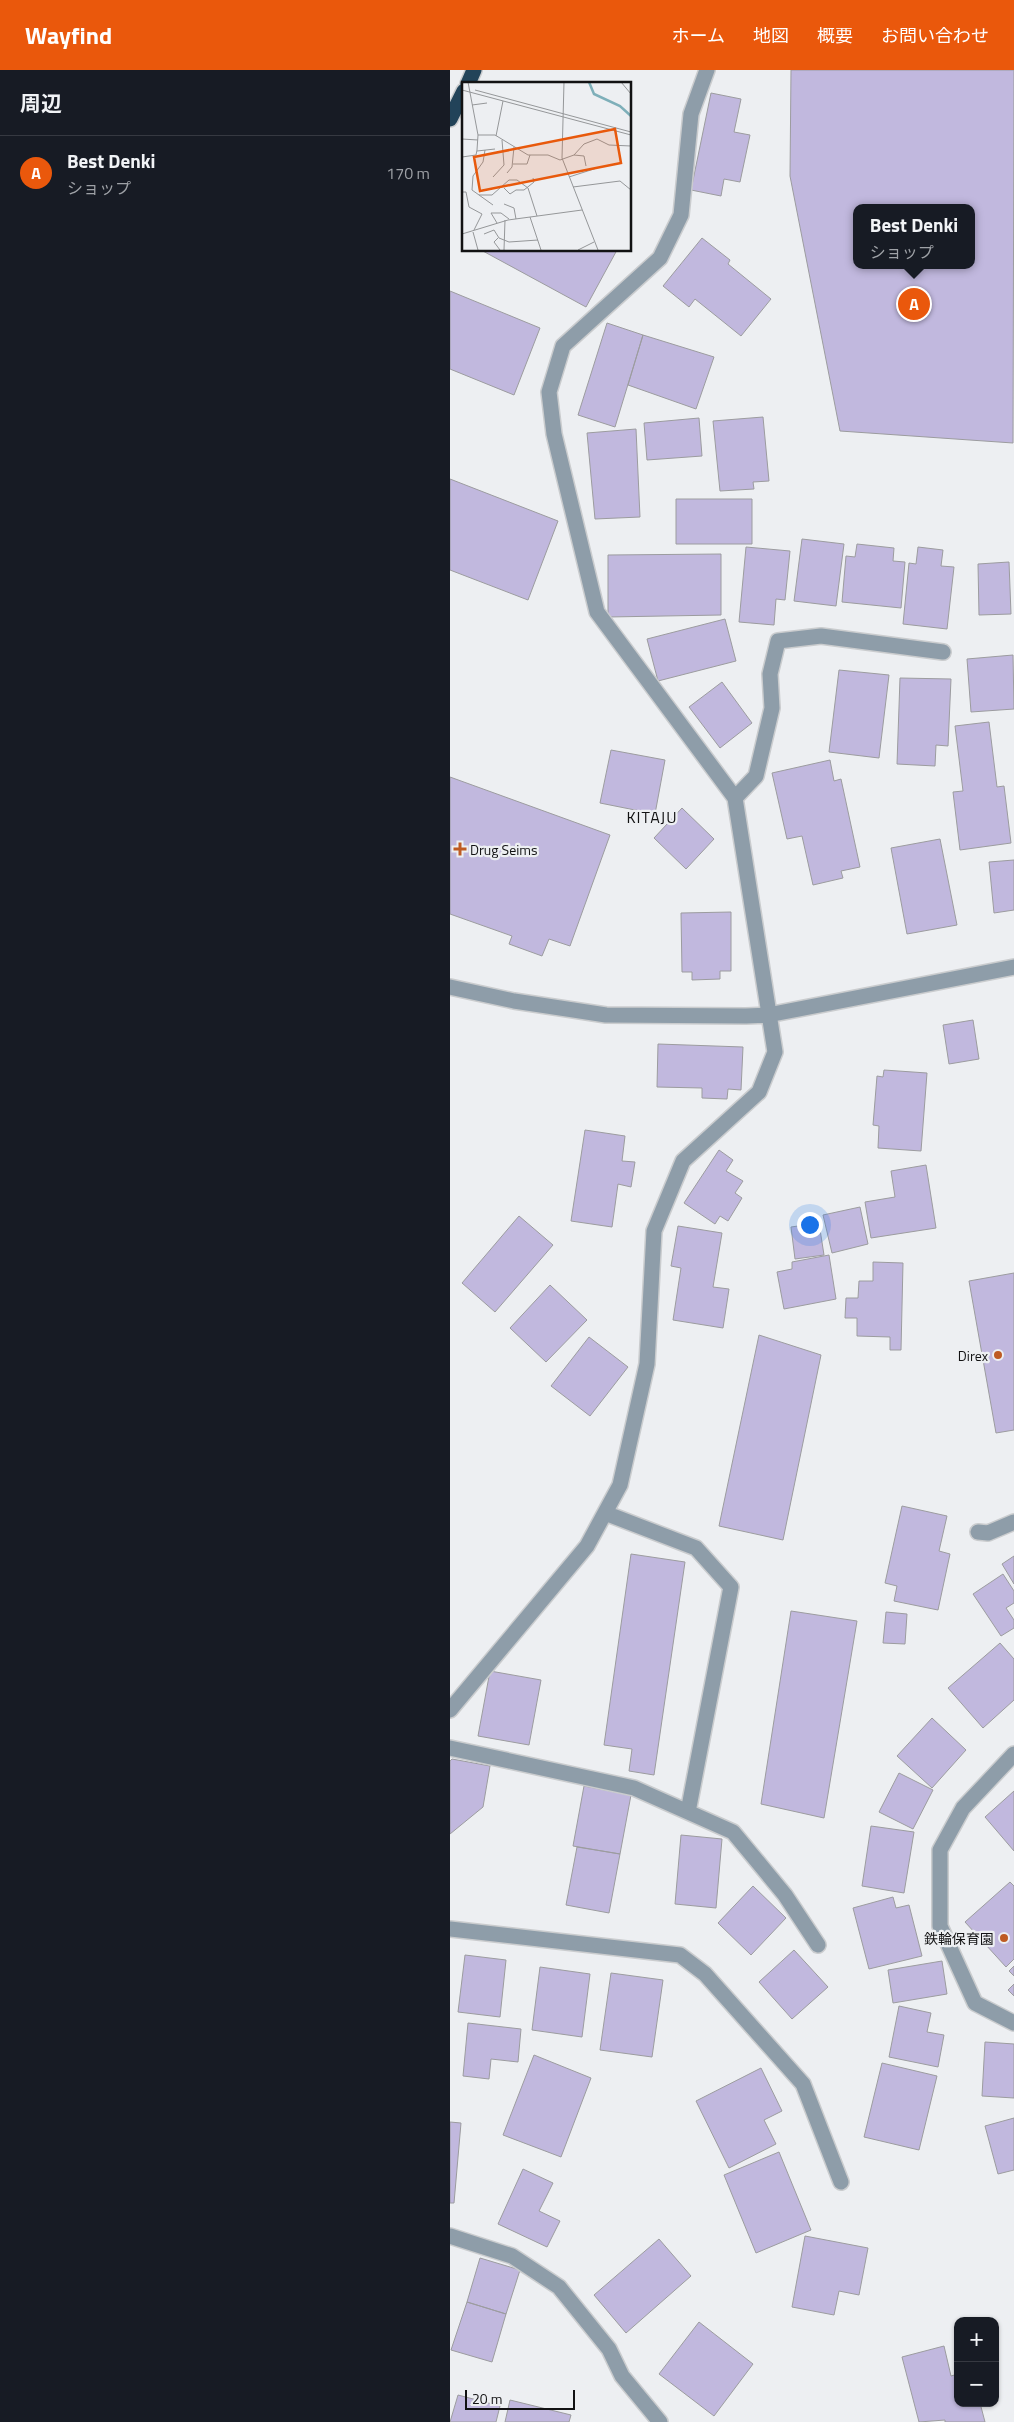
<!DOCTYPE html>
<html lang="ja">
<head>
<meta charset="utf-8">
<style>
	:root { --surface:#171b24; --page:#20242c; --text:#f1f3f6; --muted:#9ea1a6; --line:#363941; --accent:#ea580c }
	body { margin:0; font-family:"Titillium Web","Noto Sans JP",sans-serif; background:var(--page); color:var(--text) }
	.controls { position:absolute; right:15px; bottom:15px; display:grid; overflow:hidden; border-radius:10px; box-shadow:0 1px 4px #0004 }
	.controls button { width:45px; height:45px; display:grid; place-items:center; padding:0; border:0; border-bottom:1px solid var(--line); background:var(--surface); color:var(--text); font:25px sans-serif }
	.scale { position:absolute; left:15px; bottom:12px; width:110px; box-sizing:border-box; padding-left:5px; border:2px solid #121213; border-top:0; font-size:14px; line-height:18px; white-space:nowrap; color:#121213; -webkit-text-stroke:4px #edeff2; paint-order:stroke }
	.you { position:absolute; left:359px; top:1154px; width:18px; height:18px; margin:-12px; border:4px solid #fff; border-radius:50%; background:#1a73e8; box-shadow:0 0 0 8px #1a73e833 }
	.badge { display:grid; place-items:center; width:32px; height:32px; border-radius:50%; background:var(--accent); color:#fff; font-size:16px; font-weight:700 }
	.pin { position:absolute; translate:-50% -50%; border:2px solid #fff; box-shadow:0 1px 5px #0006 }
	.popup { position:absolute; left:403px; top:134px; width:122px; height:65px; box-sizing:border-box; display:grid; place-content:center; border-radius:10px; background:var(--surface); filter:drop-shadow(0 1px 4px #0005); font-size:16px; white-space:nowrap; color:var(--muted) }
	.popup b { font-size:19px; color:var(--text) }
	.popup::after { content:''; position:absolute; left:50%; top:100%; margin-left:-10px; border:10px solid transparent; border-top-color:var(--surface) }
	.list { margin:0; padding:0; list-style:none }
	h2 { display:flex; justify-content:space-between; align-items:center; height:65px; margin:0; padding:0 20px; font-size:21px }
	h2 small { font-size:16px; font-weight:400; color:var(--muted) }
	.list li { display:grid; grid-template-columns:32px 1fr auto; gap:15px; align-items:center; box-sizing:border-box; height:75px; padding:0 20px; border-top:1px solid var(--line) }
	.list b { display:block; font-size:19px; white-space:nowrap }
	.list p { margin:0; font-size:16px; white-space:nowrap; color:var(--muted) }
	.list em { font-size:16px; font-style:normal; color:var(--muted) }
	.map { position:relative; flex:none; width:564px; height:2352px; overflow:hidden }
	header { display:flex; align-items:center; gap:30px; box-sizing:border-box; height:70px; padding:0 25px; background:var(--accent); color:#fff }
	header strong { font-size:24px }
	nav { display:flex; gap:28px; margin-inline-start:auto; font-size:18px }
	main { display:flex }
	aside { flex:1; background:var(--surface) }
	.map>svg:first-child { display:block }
	.building { fill:#c1b8de; stroke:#9c9c9f; fill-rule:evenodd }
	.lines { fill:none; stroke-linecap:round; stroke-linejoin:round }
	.minor-casing { stroke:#caccce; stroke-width:18 }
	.highway-casing { stroke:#caccce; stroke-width:18 }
	.minor { stroke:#8e9da9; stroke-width:15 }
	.highway { stroke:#224359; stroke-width:15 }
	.poi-dot { fill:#be5b23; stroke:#edeff2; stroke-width:2 }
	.labels { text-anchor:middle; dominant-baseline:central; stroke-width:4.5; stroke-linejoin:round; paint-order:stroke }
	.poi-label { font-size:14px; fill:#121213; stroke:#edeff2; text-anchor:end }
	.quarter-label { font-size:16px; letter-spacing:1px; fill:#121213; stroke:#edeff2 }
	.inset-river { fill:none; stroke:#7eafb9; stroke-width:2.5 }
	.inset-road { fill:none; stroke:#959799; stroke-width:1 }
	.view { fill:#e8590c; fill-opacity:0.15; stroke:#e8590c; stroke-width:2.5 }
	.inset-edge { fill:none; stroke:#121213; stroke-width:2.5 }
</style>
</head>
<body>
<header>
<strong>Wayfind</strong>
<nav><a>ホーム</a><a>地図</a><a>概要</a><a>お問い合わせ</a></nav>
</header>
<main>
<aside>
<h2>周辺<small></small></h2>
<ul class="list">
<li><span class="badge">A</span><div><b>Best Denki</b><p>ショップ</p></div><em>170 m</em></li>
</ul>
</aside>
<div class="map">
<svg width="564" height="2352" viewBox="0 0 564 2352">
	<rect width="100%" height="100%" fill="#edeff2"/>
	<path class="building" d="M341 0H564L563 373 390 361 340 106ZM406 138H522V195H406Z
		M261 23 291 29 284 62 300 65 290 112 274 109 271 126 241 120Z
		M252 168 280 190 278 194 321 229 291 266 245 229 239 237 213 216Z
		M31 180H167L136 237Z
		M0 221 90 258 64 325 0 299Z
		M157 253 193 265 165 357 128 345Z
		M193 265 264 287 246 339 178 315Z
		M313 347 319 411 303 412 304 419 270 421 263 351Z
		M249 348 252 386 197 390 194 353Z
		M186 359 190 447 145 449 137 363Z
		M0 409 108 451 78 530 0 500Z
		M226 429H302V474H226Z
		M352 469 394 474 386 536 344 531Z
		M407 474 444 478 443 491 455 492 451 538 392 532 396 486 405 487Z
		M296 477 340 481 335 530 326 529 324 555 289 552Z
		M468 477 493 480 491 496 504 497 497 559 453 554 459 493 466 494Z
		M271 484V545L158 547V485Z
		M559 492 561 544 529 545 528 494Z
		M275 549 286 591 208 611 197 569Z
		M563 585 564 639 521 642 517 589Z
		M389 600 439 605 429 688 379 682Z
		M450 608 501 609 498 676 486 675 485 696 447 694Z
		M272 612 302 653 270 678 239 637Z
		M539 652 547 717 554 716 561 773 510 780 503 722 513 721 505 656Z
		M161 680 215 690 205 744 150 733Z
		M380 690 384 711 391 709 410 797 391 801 393 808 363 815 352 766 337 769 322 703Z
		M0 707 160 765 120 876 99 869 92 886 59 874 62 866 0 844Z
		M232 738 264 769 236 799 204 768Z
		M490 769 507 855 457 864 441 778Z
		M564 790V840L544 843 539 792Z
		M281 842V901H270V909L242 910V902H232L231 843Z
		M523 950 529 989 499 994 493 955Z
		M208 974 293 977 291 1020 278 1019 277 1029 252 1028V1018L207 1017Z
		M434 1000 477 1003 471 1081 428 1078 429 1056 423 1055 427 1006 433 1007Z
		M135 1060 175 1066 172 1091 185 1092 181 1117 168 1114 162 1157 121 1151Z
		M269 1080 283 1090 276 1101 293 1111 285 1123 292 1128 278 1151 270 1146 265 1154 234 1133Z
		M476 1095 486 1158 421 1168 415 1132 445 1127 441 1101Z
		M410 1137 418 1174 382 1183 373 1145Z
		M69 1146 103 1175 45 1242 12 1213Z
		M369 1153 374 1185 345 1189 341 1157Z
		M228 1156 272 1163 263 1217 279 1219 273 1258 223 1250 231 1198 221 1196Z
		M379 1185 386 1229 334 1239 327 1202 342 1199V1192Z
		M423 1192 453 1193 451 1280H440V1267L407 1266V1248H395L396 1228H408L409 1211H423Z
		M564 1203V1360L546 1363 519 1211Z
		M100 1215 137 1250 96 1292 60 1258Z
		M309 1265 371 1285 333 1470 269 1456Z
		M139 1267 178 1297 140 1346 101 1316Z
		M452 1436 497 1446 489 1481 500 1484 488 1540 444 1531 447 1516 435 1513Z
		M181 1484 235 1492 204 1705 179 1701 182 1679 154 1675Z
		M564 1486V1514L552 1494Z
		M553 1504 564 1521V1533L556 1538 564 1550V1558L551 1566 523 1524Z
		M341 1541 407 1551 374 1748 311 1734Z
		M436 1542 457 1544 455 1574 433 1573Z
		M550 1573 564 1589V1630L533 1658 498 1618Z
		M40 1601 91 1610 79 1675 28 1666Z
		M482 1648 516 1680 482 1718 447 1686Z
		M2 1689 40 1696 33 1737 0 1764V1691Z
		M449 1703 483 1720 463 1759 429 1742Z
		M134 1716 181 1725 170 1784 123 1776Z
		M564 1721V1781L535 1747Z
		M421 1756 464 1762 454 1823 412 1816Z
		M231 1765 272 1769 266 1838 225 1834Z
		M127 1777 170 1784 159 1843 116 1835Z
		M560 1812 564 1816V1889L556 1897 515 1852Z
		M303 1816 336 1848 301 1885 268 1853Z
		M443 1827 446 1838 459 1835 472 1886 419 1899 403 1838Z
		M344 1880 378 1917 342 1949 309 1912Z
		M15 1885 56 1890 50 1947 8 1942Z
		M492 1891 497 1924 443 1933 438 1900Z
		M564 1896V1906L559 1901Z
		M90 1897 140 1904 132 1967 82 1960Z
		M161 1903 213 1910 202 1987 150 1980Z
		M564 1914V1926L558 1920Z
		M449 1936 481 1943 477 1962 494 1965 488 1997 439 1987Z
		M18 1953 71 1959 68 1992 41 1989 39 2009 13 2006Z
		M535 1972 564 1974V2028L532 2026Z
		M84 1985 141 2008 111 2087 53 2065Z
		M432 1993 487 2006 469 2080 414 2067Z
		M311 1998 332 2041 314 2050 326 2074 279 2098 246 2031Z
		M564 2048V2100L548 2104 535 2056Z
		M0 2052 11 2053 4 2133H0Z
		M329 2082 361 2160 306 2183 274 2105Z
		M73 2099 103 2113 89 2141 110 2151 97 2177 48 2154Z
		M355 2166 418 2178 409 2225 389 2221 384 2245 342 2237Z
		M209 2169 241 2206 176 2263 144 2225Z
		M30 2188 70 2200 56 2244 17 2232Z
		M17 2232 56 2244 42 2292 1 2280Z
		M249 2252 303 2294 264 2346 209 2304Z
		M494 2276 501 2306 508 2304V2333H530L535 2352H495V2350L469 2352 452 2287Z
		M8 2325 50 2336 46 2352H0Z
		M60 2330 121 2345 119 2352H55Z"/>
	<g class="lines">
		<g class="minor-casing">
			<path id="minor" d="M285 728 306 706 322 638 320 604 328 571 371 566 493 582
				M0 917 64 931 156 945 296 946 318 945 564 897
				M155 1443 246 1478 281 1517 238 1742
				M528 1462 538 1463 564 1452
				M0 1640 137 1476 170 1415 197 1294 204 1161 233 1091 309 1022 325 982 285 728 147 542 104 364 99 322 113 276 210 188 231 145 241 44 257 0
				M0 1678 184 1718 283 1762 335 1825 368 1875
				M564 1684 513 1738 490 1780V1856L525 1933 564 1953
				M0 1859 230 1885 255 1904 353 2014 391 2112
				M0 2166 62 2186 109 2217 159 2279 172 2306 210 2352"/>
		</g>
		<g class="highway-casing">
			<path id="highway" d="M18 14 24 0
				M0 49 14 21"/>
		</g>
		<use href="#minor" class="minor"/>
		<use href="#highway" class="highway"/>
	</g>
	<g class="poi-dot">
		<path d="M7.5 771.5h5v5h5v5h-5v5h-5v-5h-5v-5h5z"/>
		<circle cx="548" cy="1285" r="5"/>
		<circle cx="554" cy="1868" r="5"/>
	</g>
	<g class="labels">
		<g class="poi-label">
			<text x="20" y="779" text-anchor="start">Drug Seims</text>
			<text x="538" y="1285">Direx</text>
			<text x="544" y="1868">鉄輪保育園</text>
		</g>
		<g class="quarter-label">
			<text x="202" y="747">KITAJU</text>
		</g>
	</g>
	<g transform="translate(12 12)">
		<rect width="169" height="169" fill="#edeff2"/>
		<path class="inset-river" d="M127 0 132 12 158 24 169 34"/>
		<path class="inset-road" d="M102 0 100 76 136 168M159 0 169 12M0 8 169 53M13 8 169 50M10 23 25 21M16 53H33L66 73H86L98 78 112 73 122 62 135 57 147 63 169 64M34 54 41 19M0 57 16 58M23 68 21 80 11 94 10 108 31 123M15 69 33 67M112 73 122 74 124 84M0 75 14 73 15 68 16 53 6 0M51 82H65L68 73M45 91 50 85 52 65M31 95 42 83 40 58M107 95 135 86M111 105 158 99 169 108M42 106 48 112 54 108H62L72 100 71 96M0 110H4L7 125 20 132 12 148M17 113H30L47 98H55L66 106 75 134M42 122 52 126 54 137M68 135 79 168M35 141 29 131H39L47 137M11 150 16 168M0 152 46 138 120 128M22 152 32 148 37 156 47 160 76 158M36 156 32 160 38 168M42 168 43 138M116 168 132 160"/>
		<path class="view" d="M153 47 159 81 18 109 12 75Z"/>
		<rect width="169" height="169" class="inset-edge"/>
	</g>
</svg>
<div class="controls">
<button>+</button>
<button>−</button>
</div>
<div class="scale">20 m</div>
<div class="you"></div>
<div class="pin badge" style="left:464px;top:234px">A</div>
<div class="popup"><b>Best Denki</b>ショップ</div>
</div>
</main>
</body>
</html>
